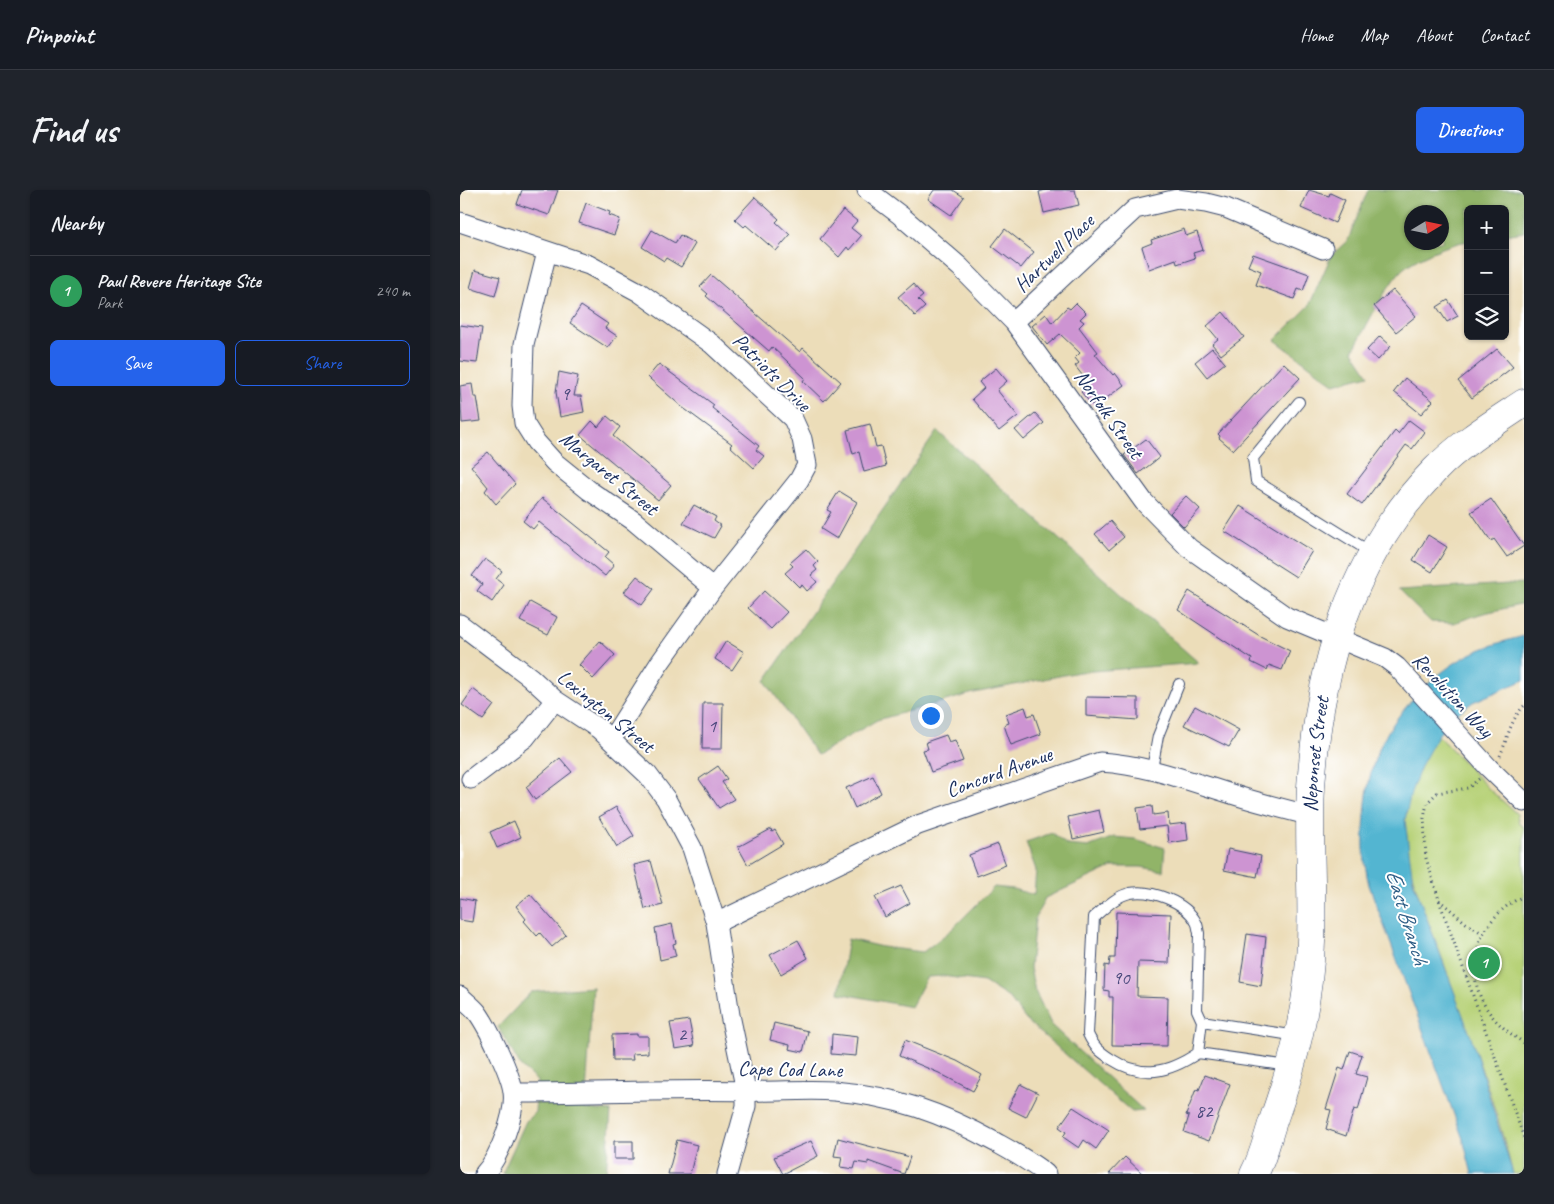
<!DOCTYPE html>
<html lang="en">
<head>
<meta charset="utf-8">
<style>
	:root { --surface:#171b24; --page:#20242c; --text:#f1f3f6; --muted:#9ea1a6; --line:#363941; --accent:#2563eb }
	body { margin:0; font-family:Caveat,sans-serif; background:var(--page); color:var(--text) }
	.controls { position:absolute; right:15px; top:15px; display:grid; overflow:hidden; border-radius:8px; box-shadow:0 1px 4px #0004 }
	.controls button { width:45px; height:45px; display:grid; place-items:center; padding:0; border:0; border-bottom:1px solid var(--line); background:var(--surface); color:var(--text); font:25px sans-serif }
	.compass { position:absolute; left:944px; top:15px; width:45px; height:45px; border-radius:50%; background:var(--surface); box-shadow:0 1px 4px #0004; rotate:80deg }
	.you { position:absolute; left:470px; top:525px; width:18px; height:18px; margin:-12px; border:4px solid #fff; border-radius:50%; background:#1a73e8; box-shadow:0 0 0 8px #1a73e833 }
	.badge { display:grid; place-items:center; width:32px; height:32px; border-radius:50%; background:var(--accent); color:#fff; font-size:16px; font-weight:700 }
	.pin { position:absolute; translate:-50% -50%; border:2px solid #fff; box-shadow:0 1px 5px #0006 }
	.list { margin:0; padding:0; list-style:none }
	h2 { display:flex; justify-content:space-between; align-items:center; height:65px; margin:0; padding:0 20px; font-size:21px }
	h2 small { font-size:16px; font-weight:400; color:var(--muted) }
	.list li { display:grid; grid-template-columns:32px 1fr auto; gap:15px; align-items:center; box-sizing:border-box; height:70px; padding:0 20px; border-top:1px solid var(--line) }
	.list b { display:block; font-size:19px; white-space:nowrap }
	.list p { margin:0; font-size:16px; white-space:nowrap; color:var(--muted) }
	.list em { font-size:16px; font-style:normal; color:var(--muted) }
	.actions { display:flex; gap:10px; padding:15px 20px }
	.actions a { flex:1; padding:11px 0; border:1px solid var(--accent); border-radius:8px; text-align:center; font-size:18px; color:var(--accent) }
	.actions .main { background:var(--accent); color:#fff }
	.icon { flex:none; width:28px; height:28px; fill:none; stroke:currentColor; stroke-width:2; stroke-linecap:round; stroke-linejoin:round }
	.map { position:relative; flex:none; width:1064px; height:984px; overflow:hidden; border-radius:8px }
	header { display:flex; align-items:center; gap:30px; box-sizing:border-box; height:70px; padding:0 25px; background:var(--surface); border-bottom:1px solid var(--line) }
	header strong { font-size:24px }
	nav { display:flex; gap:28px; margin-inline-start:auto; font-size:18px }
	.intro { display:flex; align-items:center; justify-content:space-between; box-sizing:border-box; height:120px; padding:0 30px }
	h1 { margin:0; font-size:35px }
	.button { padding:12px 22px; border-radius:8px; background:var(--accent); color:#fff; font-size:18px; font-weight:700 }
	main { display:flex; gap:30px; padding:0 30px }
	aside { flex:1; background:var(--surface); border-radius:8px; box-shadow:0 1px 4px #0004 }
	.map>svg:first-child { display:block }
	.green { fill:#b7d278; stroke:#69806b }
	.forest { fill:#91b468; stroke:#567263; fill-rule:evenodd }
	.water { fill:#52b5d1; stroke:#367298 }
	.building { fill:#cd94d2 }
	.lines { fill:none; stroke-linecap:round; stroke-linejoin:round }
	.service-casing { stroke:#3a496c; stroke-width:12 }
	.minor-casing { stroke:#3a496c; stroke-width:21 }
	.secondary-casing { stroke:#3a496c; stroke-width:29 }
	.path { stroke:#3a496c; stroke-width:3; stroke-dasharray:1 4; stroke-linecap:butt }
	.service { stroke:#fff; stroke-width:10 }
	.minor { stroke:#fff; stroke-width:19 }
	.secondary { stroke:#fff; stroke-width:28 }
	.labels { text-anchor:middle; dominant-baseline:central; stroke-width:4; stroke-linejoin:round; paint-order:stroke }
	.number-label { font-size:19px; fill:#48487b }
	.street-label { font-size:21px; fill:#1b2f5e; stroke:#fff }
	.water-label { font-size:22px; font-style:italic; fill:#2e5e86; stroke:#fff }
</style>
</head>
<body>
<header>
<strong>Pinpoint</strong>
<nav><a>Home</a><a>Map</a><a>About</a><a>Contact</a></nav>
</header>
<div class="intro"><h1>Find us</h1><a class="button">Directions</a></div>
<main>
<aside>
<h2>Nearby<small></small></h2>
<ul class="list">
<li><span class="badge" style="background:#2e9e5b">1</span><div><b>Paul Revere Heritage Site</b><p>Park</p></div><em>240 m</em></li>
</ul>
<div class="actions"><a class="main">Save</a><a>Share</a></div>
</aside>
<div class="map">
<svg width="1064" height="984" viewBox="0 0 1064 984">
	<rect width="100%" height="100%" fill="#fff"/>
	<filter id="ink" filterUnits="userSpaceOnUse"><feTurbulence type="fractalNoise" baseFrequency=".02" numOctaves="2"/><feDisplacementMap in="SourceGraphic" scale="10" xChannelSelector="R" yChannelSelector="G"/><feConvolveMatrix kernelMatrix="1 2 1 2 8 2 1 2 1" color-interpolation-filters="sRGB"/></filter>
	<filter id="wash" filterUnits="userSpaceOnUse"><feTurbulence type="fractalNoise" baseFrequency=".0096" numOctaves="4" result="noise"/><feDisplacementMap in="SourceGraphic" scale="20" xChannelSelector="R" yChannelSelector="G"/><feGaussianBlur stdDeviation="1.12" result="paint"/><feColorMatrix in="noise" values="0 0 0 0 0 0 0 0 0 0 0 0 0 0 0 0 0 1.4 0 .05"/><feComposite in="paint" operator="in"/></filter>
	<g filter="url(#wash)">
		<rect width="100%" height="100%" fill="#ecddb9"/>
		<path class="green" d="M978 545 1028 598 1057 624 1059 634 1064 637V984H1053C1035 910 1007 839 982 768 966 724 945 681 945 633 946 604 961 568 978 545Z"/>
		<path class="forest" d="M908 0H1064V42L1045 45V19H1008V51C989 54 959 66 944 78 927 93 905 139 893 161L909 185 874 194 815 150 849 116 871 66 888 50ZM952 22H982V52H952Z
			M477 241 739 473 619 482 514 503 417 530 357 565 305 491Z
			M1064 393V414L1020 424 994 433 971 432 939 401Z
			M592 643 607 655 628 657 654 647 675 649 705 658 703 681 681 677H652L585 708 575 729 570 778 575 801 592 836 684 921 672 922 566 830 549 808 524 792 483 786 467 787 451 817 379 803 388 749 422 757 463 762 490 741 534 697 553 699 574 705 576 680 566 652Z
			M133 797 125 919 151 921 146 984H42L66 931 75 922 77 891 61 877 38 837 71 802Z"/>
		<path class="water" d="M1064 446V490L1013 512 998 523 978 545 962 574 951 602 945 630 953 691 1011 847 1053 984H1012L1003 949 909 695C903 671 903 649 905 624 909 573 920 545 954 508 991 470 1013 459 1064 446Z"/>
		<g id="blocks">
			<path class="building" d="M62 0H98L89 25 57 14Z
				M474 0H493L504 7 491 25 468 9Z
				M586 0H615L619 15 584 23 579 2Z
				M849 0 869 6 870 3 885 10 875 33 841 18Z
				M295 7 319 29 316 32 330 45 316 61 286 35 284 37 275 29Z
				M126 13 150 22 149 25 160 29 154 45 119 33Z
				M383 20 397 31 391 38 401 46 389 60 387 57 379 67 360 49Z
				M545 39 574 62 561 78 532 56Z
				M724 39 726 46 737 42 743 60 733 63 735 68 717 74 716 69 689 79 682 57 692 53 691 50Z
				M192 40 215 53 220 45 235 54 221 77 206 68 204 71 182 57Z
				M793 64 849 84 843 101 838 99 834 109 796 95 801 81 788 76Z
				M15 80 40 87 35 106 10 98Z
				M251 85 340 162 343 158 381 192 364 211 343 191 345 188 312 157 309 161 246 106 248 104 240 97Z
				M453 94 463 106 458 110 465 117 455 126 438 107Z
				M933 100 956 126 936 142 914 116Z
				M988 110 998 126 987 132 977 117Z
				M616 113 626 123 620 129 624 132 619 137 638 162 635 164 653 185 655 183 664 195 644 210 642 208 632 215 621 202 630 195 615 176 619 173 615 168 620 163 600 144 587 155 572 136 586 124 592 133 607 117 610 119Z
				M121 116 148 134 145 138 157 146 148 158 110 133Z
				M763 122 784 147 761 165 752 154 758 149 747 136Z
				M0 135 22 138 17 173 0 171Z
				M920 146 931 156 918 170 907 160Z
				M752 158 765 173 747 187 735 172Z
				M1037 159 1053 177 1012 208 998 191Z
				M824 173 840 188 773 260 759 248 760 246 758 244Z
				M199 174 254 215 252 218 299 256 296 260 304 266 294 278 270 256 272 254 222 217 190 189 188 187Z
				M536 178 547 191 537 200 558 226 539 241 512 209 524 198 519 192Z
				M99 182 118 186 114 206H121L124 222 100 227 96 202Z
				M945 188 973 211 961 224 934 202Z
				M12 194 14 207H17L21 231 2 233 0 196Z
				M575 223 584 233 564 250 555 240Z
				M147 226 160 237 153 246 211 295 198 310 120 245 132 231 138 237Z
				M949 230 965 242 952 259 946 255 902 315 887 304 935 241 938 244Z
				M410 234 416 257 421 256 426 276 404 282 399 262 393 264 387 240Z
				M686 249 700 267 678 284 664 265Z
				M28 262 55 294 36 314 25 301 28 297 11 276Z
				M379 301 397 312 377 349 361 339 371 322 367 320Z
				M726 306 740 319 724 337 710 323Z
				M82 308 149 362 145 367 154 375 145 386 79 332 73 339 63 331Z
				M1031 309 1064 356 1047 367 1034 349 1031 351 1011 322Z
				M234 315 256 327 254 331 261 336 254 348 223 333Z
				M780 316 852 361 836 387 764 341Z
				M650 331 664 347 649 360 635 344Z
				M968 345 987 357 972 382 953 370Z
				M346 359 358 372 354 376 357 380 351 385 357 392 347 401 342 395 339 397 325 383 333 376 330 373Z
				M25 369 42 381 36 389 44 395 32 412 17 401 22 394 12 386Z
				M177 386 194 399 182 415 164 402Z
				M304 401 327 422 311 439 288 418Z
				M729 401 800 446 830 461 822 480 809 475 807 480 791 472 792 469 718 420Z
				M70 412 97 427 88 445 60 431Z
				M140 451 155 465 133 489 119 475Z
				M266 451 284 462 272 480 255 469Z
				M13 499 34 515 23 530 2 515Z
				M626 507 678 508V530L626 526Z
				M243 513H263L262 559H242Z
				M735 516 779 540 769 557 724 535Z
				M565 517 568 526 574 524 581 544 551 555 544 535 549 533 546 524Z
				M486 545 489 552 495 550 503 571 471 582 463 560 468 559 466 552Z
				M100 568 112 582 75 610 66 597Z
				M258 576 267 589 262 592 274 609 259 618 239 589Z
				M413 586 421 603 395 618 386 598Z
				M692 616 693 625 708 623 709 635 726 633 728 650 709 653 707 636 680 639 677 618Z
				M156 617 174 646 157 657 139 627Z
				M639 620 644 642 613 649 608 627Z
				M54 631 61 647 37 658 30 642Z
				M311 639 312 642 315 640 323 654 288 675 278 657Z
				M538 654 546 675 517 686 509 665Z
				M768 659 801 666 797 687 764 680Z
				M191 671 203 715 185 719 174 675Z
				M441 696 450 713 425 727 415 707Z
				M70 704 106 745 92 757 80 743 77 746 64 731 66 729 56 716Z
				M0 708 15 711 12 732 0 730Z
				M656 722 711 724 709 773 678 772 677 806 708 807 707 856 652 855 653 807H649V801L644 800 645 775 649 776 650 768H655Z
				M212 734 216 753 213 754 216 766 200 770 195 738Z
				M787 744 806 747 801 796 780 792Z
				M338 750 348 768 321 784 310 765Z
				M229 830 234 856 215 859 210 833Z
				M314 833 348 841 343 862 329 859 330 855 310 850Z
				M177 844V846H188V863L172 864 173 870H153L152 845Z
				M372 844 398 847 396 866 371 864Z
				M445 850 497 871 522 885 513 901 479 883 439 866Z
				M890 861 902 865 896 884 907 887 898 920 894 919 886 946 866 939 871 920 866 919 879 878 884 880Z
				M745 885 770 894 749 951 724 942 729 926 726 925 736 899 739 900Z
				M560 894 578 903 566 927 548 918Z
				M613 917 649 940 636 959 624 950 619 958 603 947 606 942 599 937Z
				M378 948 450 967 444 984 408 971V974L396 972 394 979 380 977 382 967 374 966Z
				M217 950 237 955 230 984H208Z
				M154 951H173V969H154Z
				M351 951 358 966 323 984 314 967Z
				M665 967 683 984H649Z"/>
		</g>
	</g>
	<g filter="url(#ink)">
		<use href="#blocks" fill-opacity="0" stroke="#3a496c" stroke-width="1"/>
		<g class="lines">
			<g class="service-casing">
				<path id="service" d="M839 212 793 268 796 291 912 363
					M692 579 698 546 719 494
					M742 831 837 846
					M738 863 742 831 737 820 739 743C738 740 738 735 736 732 726 712 691 699 670 703 656 706 645 718 634 727L628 844C634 857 639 861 651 869 682 889 708 883 738 863L829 876"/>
			</g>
			<g class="minor-casing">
				<path id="minor" d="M407 0 440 25 500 77 554 132 684 312 729 358 827 427 925 468 937 477 1029 578 1064 612
					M0 32 129 75 179 102 252 154 333 229 342 249 347 275 339 290 253 398 199 474 151 550
					M87 62 64 154 62 216 64 233 76 252 94 272 130 301 174 331 253 398
					M554 132 675 19 717 9 746 13 766 18 863 59
					M0 434 70 487 95 510 139 539 188 585 206 609 232 658 256 733 270 825 286 901V916L267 984
					M11 589 65 548 95 510
					M256 733 458 635 640 572C690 575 734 593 781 607 804 614 828 620 852 626
					M0 806C5 811 12 816 17 822 28 837 51 884 53 902 56 924 39 968 24 984
					M53 903C132 903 210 899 288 901 316 902 346 899 374 901 435 906 482 923 535 952 553 962 570 971 586 984"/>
			</g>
			<g class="secondary-casing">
				<g id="secondary">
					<path id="s1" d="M794 984C803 968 807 949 813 931 834 872 849 814 851 752 853 700 848 648 851 597 859 478 889 368 975 280 1000 254 1034 233 1064 213"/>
				</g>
			</g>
			<path class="path" d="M1040 566C1048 548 1050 530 1064 516
				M1019 589 1008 598 977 603 967 613 964 628 966 668 981 716 1064 948
				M1064 706C1019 726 999 780 1029 822 1038 835 1051 844 1064 853
				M979 710 1006 733 1022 743"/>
			<use href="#service" class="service"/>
			<use href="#minor" class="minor"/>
			<use href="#secondary" class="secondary"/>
		</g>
	</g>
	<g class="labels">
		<g class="number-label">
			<text x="105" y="204">9</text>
			<text x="252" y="536">1</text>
			<text x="661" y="788">90</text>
			<text x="222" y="844">2</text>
			<text x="744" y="921">82</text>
		</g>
		<g class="street-label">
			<text transform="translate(594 63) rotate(-44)">Hartwell Place</text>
			<text transform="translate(312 182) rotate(45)">Patriots Drive</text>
			<text transform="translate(649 224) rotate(55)">Norfolk Street</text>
			<text transform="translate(149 283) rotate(39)">Margaret Street</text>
			<text transform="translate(993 505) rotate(47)">Revolution Way</text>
			<text transform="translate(146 521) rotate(39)">Lexington Street</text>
			<text stroke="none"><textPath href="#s1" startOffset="428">Neponset Street</textPath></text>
			<text transform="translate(539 582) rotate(-20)">Concord Avenue</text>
			<text transform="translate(330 879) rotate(1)">Cape Cod Lane</text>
		</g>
		<g class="water-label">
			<text transform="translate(947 727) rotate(73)">East Branch</text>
		</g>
	</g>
</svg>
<div class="controls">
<button>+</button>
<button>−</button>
<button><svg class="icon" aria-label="layers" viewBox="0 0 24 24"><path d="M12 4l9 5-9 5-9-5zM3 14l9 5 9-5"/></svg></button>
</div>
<svg class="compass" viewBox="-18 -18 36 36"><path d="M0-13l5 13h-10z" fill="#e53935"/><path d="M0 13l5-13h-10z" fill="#9ea1a6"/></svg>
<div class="you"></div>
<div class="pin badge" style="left:1024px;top:773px;background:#2e9e5b">1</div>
</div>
</main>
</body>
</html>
